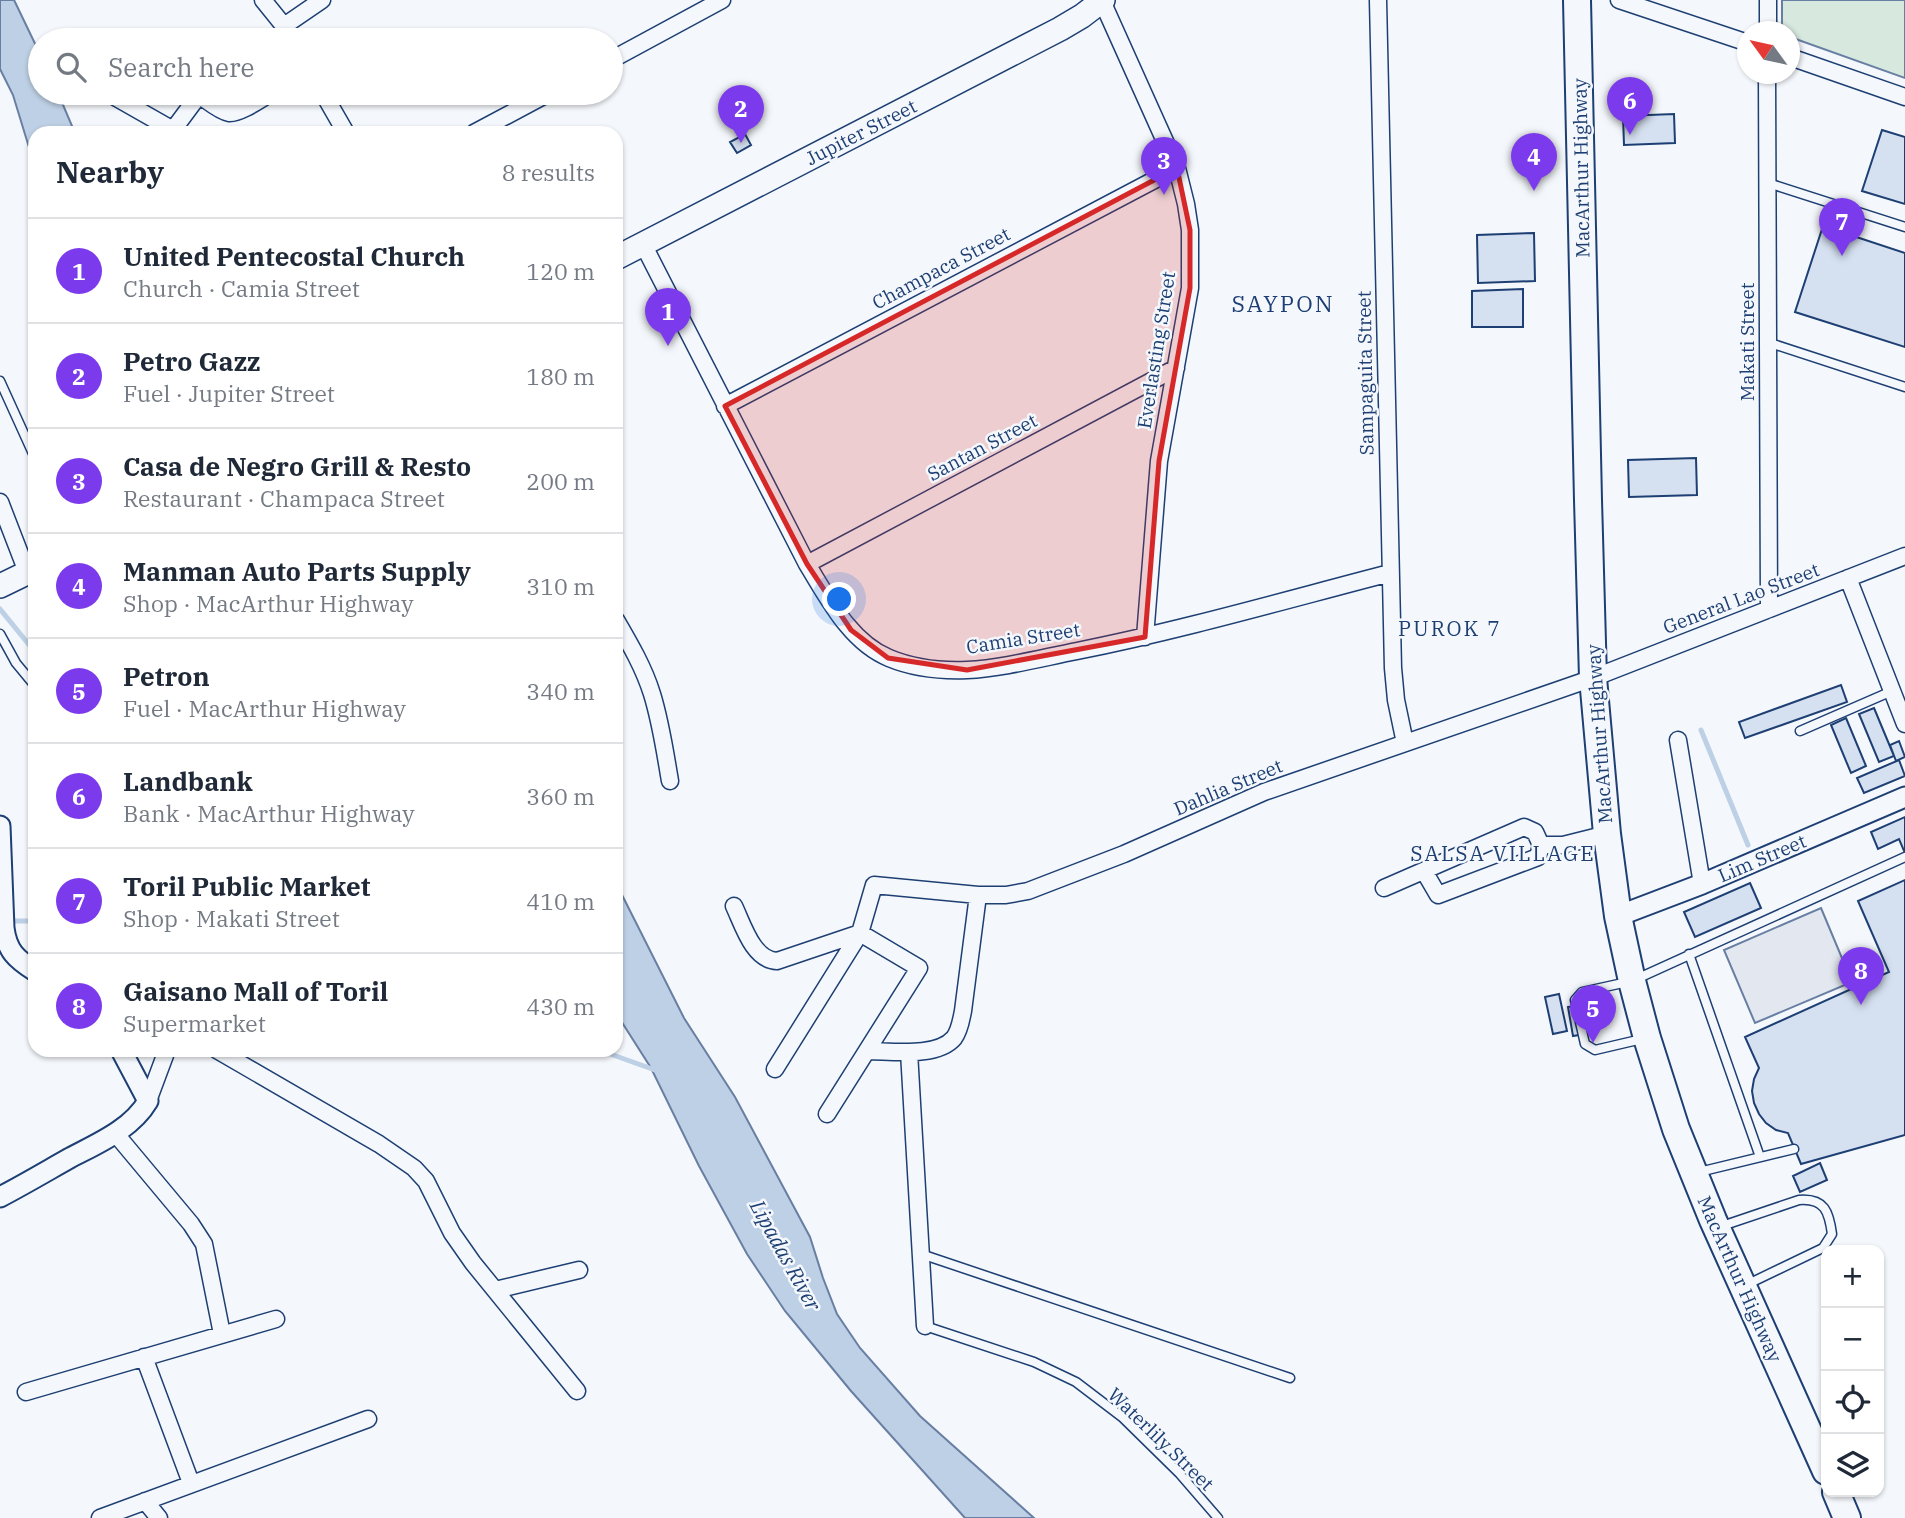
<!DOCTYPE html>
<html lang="en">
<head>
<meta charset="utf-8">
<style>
	:root { --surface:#fff; --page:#f6f6f7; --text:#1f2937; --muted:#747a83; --line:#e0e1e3; --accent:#7c3aed }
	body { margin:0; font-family:"IBM Plex Serif",serif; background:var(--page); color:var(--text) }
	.controls { position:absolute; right:21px; bottom:21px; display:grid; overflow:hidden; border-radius:14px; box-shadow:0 2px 5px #0004 }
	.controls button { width:63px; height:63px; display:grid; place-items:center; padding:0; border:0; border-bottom:2px solid var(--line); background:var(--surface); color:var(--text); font:35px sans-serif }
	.compass { position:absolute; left:1737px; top:21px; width:63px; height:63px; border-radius:50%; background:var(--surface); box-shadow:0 2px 5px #0004; rotate:303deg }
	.you { position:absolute; left:840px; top:600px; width:24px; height:24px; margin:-18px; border:5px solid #fff; border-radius:50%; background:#1a73e8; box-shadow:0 0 0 10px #1a73e833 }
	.badge { display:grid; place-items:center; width:46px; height:46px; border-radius:50%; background:var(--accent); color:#fff; font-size:23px; font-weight:700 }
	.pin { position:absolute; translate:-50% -58px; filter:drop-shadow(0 2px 4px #0008) }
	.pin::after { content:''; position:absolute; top:37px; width:24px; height:21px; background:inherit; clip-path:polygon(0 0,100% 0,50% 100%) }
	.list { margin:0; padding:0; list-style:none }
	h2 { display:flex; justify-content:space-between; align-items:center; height:91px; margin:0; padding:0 28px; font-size:30px }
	h2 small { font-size:23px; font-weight:400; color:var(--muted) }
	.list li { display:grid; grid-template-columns:46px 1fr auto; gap:21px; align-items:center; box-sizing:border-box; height:105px; padding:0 28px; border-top:2px solid var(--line) }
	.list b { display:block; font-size:26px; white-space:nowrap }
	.list p { margin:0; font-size:23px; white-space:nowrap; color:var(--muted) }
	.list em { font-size:23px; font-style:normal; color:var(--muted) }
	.icon { flex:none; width:38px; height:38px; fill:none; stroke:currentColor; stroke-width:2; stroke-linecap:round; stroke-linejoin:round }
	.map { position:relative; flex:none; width:1905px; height:1518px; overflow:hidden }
	.search { position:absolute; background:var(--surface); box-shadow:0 2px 5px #0004; left:28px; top:28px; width:595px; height:77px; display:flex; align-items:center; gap:18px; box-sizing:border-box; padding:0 24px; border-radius:38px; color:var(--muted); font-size:26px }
	.panel { position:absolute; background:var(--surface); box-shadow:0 2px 5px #0004; left:28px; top:126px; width:595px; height:931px; border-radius:21px }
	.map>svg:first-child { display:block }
	.green { fill:#d7e8df; stroke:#687fa3; stroke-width:2 }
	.parking { fill:#e3e8f0; stroke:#687fa3; stroke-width:2 }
	.water { fill:#bed0e5; stroke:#687fa3; stroke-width:2 }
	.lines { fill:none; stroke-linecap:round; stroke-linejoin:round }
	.stream { stroke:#bed0e5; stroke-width:5 }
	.building { fill:#d5e0f0; stroke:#1d3f73; stroke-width:2 }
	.service-casing { stroke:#1d3f73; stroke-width:11 }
	.minor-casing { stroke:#1d3f73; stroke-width:19 }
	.tertiary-casing { stroke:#1d3f73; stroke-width:23 }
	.secondary-casing { stroke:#1d3f73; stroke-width:26 }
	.trunk-casing { stroke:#1d3f73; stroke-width:30 }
	.service { stroke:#f4f7fb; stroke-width:8 }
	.minor { stroke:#f4f7fb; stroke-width:16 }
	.tertiary { stroke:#f4f7fb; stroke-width:19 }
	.secondary { stroke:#f4f7fb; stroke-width:23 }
	.trunk { stroke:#f4f7fb; stroke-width:26 }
	.marked { fill:#d62828; fill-opacity:0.2; stroke:#d62828; stroke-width:5; stroke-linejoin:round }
	.labels { text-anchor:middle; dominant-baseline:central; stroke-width:5; stroke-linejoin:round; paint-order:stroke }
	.street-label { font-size:19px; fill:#1d3f73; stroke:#f4f7fb }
	.neighbourhood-label { font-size:21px; letter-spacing:2px; fill:#1d3f73; stroke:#f4f7fb }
	.water-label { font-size:21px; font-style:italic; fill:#1d3f73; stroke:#f4f7fb }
	.quarter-label { font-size:23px; letter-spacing:2px; fill:#1d3f73; stroke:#f4f7fb }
</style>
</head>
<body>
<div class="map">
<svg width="1905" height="1518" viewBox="0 0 1905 1518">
	<rect width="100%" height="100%" fill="#f4f7fb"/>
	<path class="green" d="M1782 0H1905V78L1790 37V32L1782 31Z"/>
	<path class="parking" d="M1821 908 1852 982 1755 1023 1724 950Z"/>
	<path class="water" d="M0 0H14L15 2 40 54V93H58L75 133H35V167L13 95 0 69Z
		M616 883 684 1018 735 1097 810 1237 823 1278 837 1314 860 1348 920 1416 1034 1518H965L851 1391 785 1311 747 1254 699 1166 651 1068 616 1013Z"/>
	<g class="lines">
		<path class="stream" d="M0 609 35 652
			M1701 730 1748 845
			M7 921H35
			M599 1050 655 1070"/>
	</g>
	<path class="building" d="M1674 114 1675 143 1624 145 1623 116Z
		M1882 130 1905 137V204L1862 191Z
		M745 134 751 145 737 153 730 142Z
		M1823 226 1905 253V347L1795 312Z
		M1534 233 1535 281 1478 283 1477 235Z
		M1523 289V327H1472V291Z
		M1696 458 1697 495 1629 497 1628 460Z
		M1841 685 1847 702 1745 738 1739 722Z
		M1874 708 1894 756 1879 762 1859 714Z
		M1846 718 1866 766 1851 773 1831 725Z
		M1899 741 1905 757 1896 761 1890 745Z
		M1899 760 1905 776 1864 793 1857 778Z
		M1905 817V853L1899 839 1878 849 1871 832Z
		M1905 880V1135L1801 1164 1788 1133 1776 1130 1766 1123 1759 1114 1754 1103 1752 1091 1754 1079 1759 1068 1745 1037 1889 972 1858 901Z
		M1750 883 1761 908 1695 937 1684 912Z
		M1559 994 1567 1031 1553 1034 1545 997Z
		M1591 1003 1596 1032 1573 1036 1568 1007Z
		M1820 1163 1827 1180 1800 1192 1793 1176Z"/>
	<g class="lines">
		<g class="service-casing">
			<path id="service" d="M1768 183 1905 227
				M1767 342 1905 387
				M0 381 35 458
				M0 634 16 663 35 686
				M1800 731 1892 691
				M1689 954 1760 1157
				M1642 1039 1595 1050 1585 1044 1575 1000 1582 992 1632 981 1905 857
				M1699 1172 1794 1149
				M1719 1227 1799 1200C1825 1198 1829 1212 1832 1234L1823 1248 1746 1285
				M921 1254 1290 1378
				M925 1326 1034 1362 1076 1382 1122 1417 1179 1473 1218 1518"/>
		</g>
		<g class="minor-casing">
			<path id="minor" d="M263 0 284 26 292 40
				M1378 0 1393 668 1396 700 1405 743
				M1619 0 1748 43
				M1102 1 1177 168 1186 204 1190 230V288L1159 461 1145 637
				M284 26 322 0
				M1768 32V0
				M1790 57 1905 97
				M611 60 722 0
				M1767 74 1769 609
				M114 93 115 97 173 130 199 95C208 101 219 111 229 113 240 114 262 98 271 93
				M323 93 346 133
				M474 133 549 93
				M643 244 807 564C828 598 850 642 889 658 913 668 942 671 967 670 1004 668 1041 658 1077 651 1182 630 1286 600 1390 573
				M725 406 1177 168
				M0 502 27 572
				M807 564 1176 368
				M1848 578 1905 724
				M616 620C630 644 644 668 652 694 661 723 665 752 670 781
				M1678 740 1702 884
				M1424 871 1438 895 1538 857 1541 845
				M1384 888 1524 827 1535 832 1541 845H1563L1607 834
				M734 906C743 925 753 960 777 961L860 933 919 968 827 1114
				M217 1050 379 1144 414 1168 426 1181 452 1233 473 1263 577 1391
				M867 1051C891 1051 937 1058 954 1038 960 1030 961 1020 963 1011L978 895
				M909 1052 925 1326
				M775 1069 860 933 874 885 978 895H1006L1028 891 1124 854 1264 792 1593 678 1905 556
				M148 1101 167 1050
				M115 1133 191 1224 204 1244 222 1334
				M495 1290 579 1270
				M144 1357 191 1483
				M26 1392 276 1319
				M145 1501 159 1518
				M100 1518 368 1419"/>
		</g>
		<g class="tertiary-casing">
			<path id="tertiary" d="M0 826 4 928C7 951 16 959 35 971
				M1618 916 1702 884 1905 797
				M0 1197C23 1185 45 1172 68 1159 96 1144 131 1130 148 1101L121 1050"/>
		</g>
		<g class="secondary-casing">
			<path id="secondary" d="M616 258 1060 29 1082 16 1103 0
				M0 586 35 569"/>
		</g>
		<g class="trunk-casing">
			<path id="trunk" d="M1577 0 1588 500 1593 678 1607 834 1618 916 1632 981 1647 1038 1676 1129 1713 1220 1826 1471
				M1836 1492 1847 1518"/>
		</g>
		<use href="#service" class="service"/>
		<use href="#minor" class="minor"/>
		<use href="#tertiary" class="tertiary"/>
		<use href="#secondary" class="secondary"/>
		<use href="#trunk" class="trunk"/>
	</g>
	<path class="marked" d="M1177 168 1190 230V288L1159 461 1145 637 967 670 888 658 851 630 807 564 725 406Z"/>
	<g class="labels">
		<g class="street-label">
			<text transform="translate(861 132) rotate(-27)">Jupiter Street</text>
			<text transform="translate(1581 168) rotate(-91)">MacArthur Highway</text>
			<text transform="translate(941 268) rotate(-28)">Champaca Street</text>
			<text transform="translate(1747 342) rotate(-90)">Makati Street</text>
			<text transform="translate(1156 350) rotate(-81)">Everlasting Street</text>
			<text transform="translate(1365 373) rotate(-91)">Sampaguita Street</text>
			<text transform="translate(982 447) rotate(-28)">Santan Street</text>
			<text transform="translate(1741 598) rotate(-21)">General Lao Street</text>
			<text transform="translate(1023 638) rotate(-9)">Camia Street</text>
			<text transform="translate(1599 734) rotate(-94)">MacArthur Highway</text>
			<text transform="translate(1228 787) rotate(-23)">Dahlia Street</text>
			<text transform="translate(1762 858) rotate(-23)">Lim Street</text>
			<text transform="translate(1740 1279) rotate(66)">MacArthur Highway</text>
			<text transform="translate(1161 1439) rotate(44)">Waterlily Street</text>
		</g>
		<g class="neighbourhood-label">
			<text x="1450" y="628">PUROK 7</text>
			<text x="1503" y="853">SALSA VILLAGE</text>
		</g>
		<g class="water-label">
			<text transform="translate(786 1255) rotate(61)">Lipadas River</text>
		</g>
		<g class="quarter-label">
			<text x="1283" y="303">SAYPON</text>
		</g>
	</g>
</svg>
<div class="controls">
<button>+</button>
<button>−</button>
<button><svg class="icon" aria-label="locate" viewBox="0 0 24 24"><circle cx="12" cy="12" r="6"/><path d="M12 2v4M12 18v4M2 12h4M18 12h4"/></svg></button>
<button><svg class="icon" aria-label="layers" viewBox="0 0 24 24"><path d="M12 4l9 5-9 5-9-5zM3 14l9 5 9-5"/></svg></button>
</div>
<svg class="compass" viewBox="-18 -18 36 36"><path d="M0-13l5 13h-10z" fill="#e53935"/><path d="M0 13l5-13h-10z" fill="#747a83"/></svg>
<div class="you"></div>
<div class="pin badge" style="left:668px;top:346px">1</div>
<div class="pin badge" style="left:741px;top:143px">2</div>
<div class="pin badge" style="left:1164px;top:195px">3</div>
<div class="pin badge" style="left:1534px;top:191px">4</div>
<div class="pin badge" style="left:1593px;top:1043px">5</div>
<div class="pin badge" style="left:1630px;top:135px">6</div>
<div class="pin badge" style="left:1842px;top:256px">7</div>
<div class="pin badge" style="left:1861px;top:1005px">8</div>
<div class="search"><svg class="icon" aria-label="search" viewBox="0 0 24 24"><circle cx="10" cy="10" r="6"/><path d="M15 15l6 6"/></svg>Search here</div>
<section class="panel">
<h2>Nearby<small>8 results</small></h2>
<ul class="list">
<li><span class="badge">1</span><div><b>United Pentecostal Church</b><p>Church · Camia Street</p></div><em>120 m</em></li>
<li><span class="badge">2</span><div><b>Petro Gazz</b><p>Fuel · Jupiter Street</p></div><em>180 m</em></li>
<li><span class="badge">3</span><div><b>Casa de Negro Grill &amp; Resto</b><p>Restaurant · Champaca Street</p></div><em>200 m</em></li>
<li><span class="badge">4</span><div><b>Manman Auto Parts Supply</b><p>Shop · MacArthur Highway</p></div><em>310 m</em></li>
<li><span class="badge">5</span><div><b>Petron</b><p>Fuel · MacArthur Highway</p></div><em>340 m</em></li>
<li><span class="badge">6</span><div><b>Landbank</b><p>Bank · MacArthur Highway</p></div><em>360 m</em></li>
<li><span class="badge">7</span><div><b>Toril Public Market</b><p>Shop · Makati Street</p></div><em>410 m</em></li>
<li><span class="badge">8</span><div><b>Gaisano Mall of Toril</b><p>Supermarket</p></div><em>430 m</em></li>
</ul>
</section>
</div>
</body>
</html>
